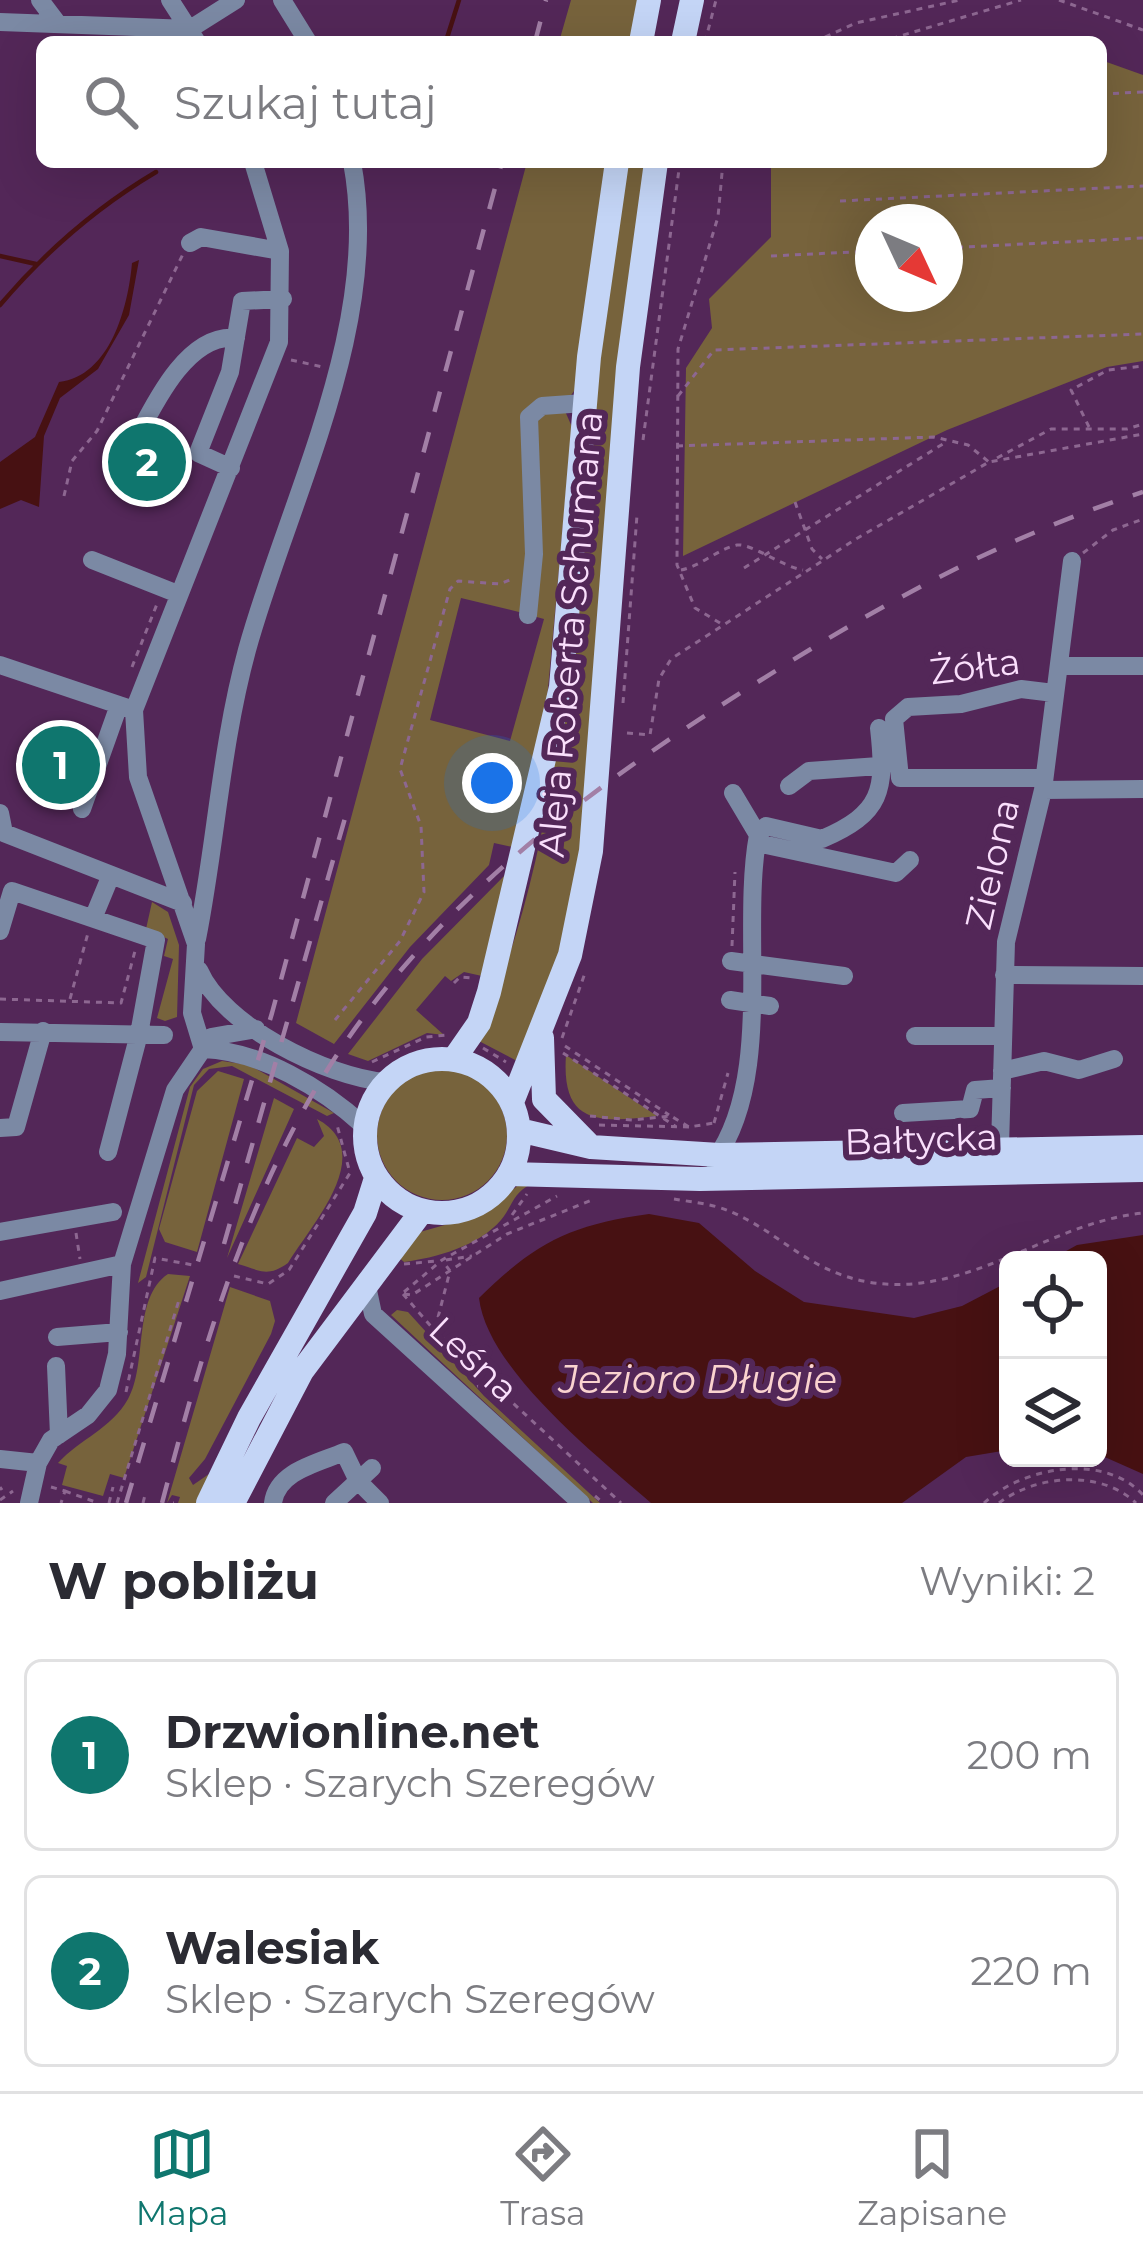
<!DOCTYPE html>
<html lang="pl">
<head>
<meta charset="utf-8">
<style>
	:root { --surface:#fff; --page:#f7f7f7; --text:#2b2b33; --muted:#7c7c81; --line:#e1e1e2; --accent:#0f766e }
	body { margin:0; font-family:Montserrat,sans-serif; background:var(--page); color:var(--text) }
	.controls { position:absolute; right:36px; bottom:36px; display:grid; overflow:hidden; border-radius:18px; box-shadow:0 12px 48px #0002 }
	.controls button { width:108px; height:108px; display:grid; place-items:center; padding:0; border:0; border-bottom:3px solid var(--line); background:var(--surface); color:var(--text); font:60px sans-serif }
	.compass { position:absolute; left:855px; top:204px; width:108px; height:108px; border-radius:50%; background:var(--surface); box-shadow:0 12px 48px #0002; rotate:134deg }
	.you { position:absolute; left:492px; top:783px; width:42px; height:42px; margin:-30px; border:9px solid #fff; border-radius:50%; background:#1a73e8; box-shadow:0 0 0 18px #1a73e833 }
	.badge { display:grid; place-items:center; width:78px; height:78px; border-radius:50%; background:var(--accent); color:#fff; font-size:39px; font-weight:700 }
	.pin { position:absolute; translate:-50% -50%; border:6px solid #fff; box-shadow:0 3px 12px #0006 }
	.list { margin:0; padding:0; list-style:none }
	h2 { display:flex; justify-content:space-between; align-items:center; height:156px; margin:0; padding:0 48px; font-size:51px }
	h2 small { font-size:39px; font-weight:400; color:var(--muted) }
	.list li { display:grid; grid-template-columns:78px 1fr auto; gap:36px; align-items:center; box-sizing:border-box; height:192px; margin:0 24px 24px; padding:0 24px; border:3px solid var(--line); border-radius:18px }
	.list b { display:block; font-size:45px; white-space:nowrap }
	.list p { margin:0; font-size:39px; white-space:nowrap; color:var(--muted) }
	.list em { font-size:39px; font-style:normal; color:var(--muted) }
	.icon { flex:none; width:66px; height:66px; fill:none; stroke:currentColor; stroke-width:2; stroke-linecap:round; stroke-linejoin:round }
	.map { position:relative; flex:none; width:1143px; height:1503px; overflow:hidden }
	.search { position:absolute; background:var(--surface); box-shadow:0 12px 48px #0002; left:36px; right:36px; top:36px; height:132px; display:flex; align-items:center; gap:30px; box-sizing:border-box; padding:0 42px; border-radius:18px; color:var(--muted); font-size:45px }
	.sheet { height:588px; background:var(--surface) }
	nav { display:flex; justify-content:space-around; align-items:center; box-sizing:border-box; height:168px; border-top:3px solid var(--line); background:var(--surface); font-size:33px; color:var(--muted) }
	nav a { display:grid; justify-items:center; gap:6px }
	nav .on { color:var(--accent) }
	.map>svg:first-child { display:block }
	.green { fill:#77633c; fill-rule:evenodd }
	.water { fill:#471112 }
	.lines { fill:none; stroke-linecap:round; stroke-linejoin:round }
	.stream { stroke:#471112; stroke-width:4.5 }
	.path { stroke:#8d6791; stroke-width:3; stroke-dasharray:6 6; stroke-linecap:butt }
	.minor { stroke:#7b89a4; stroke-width:18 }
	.major { stroke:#c4d5f6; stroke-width:24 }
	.rail { stroke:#a27fa6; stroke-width:4.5; stroke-dasharray:21 21; stroke-linecap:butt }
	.labels { text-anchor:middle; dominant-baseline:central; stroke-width:12; stroke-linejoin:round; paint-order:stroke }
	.street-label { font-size:36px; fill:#fadffc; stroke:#532758 }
	.water-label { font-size:39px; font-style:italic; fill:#fad3cf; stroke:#532758 }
</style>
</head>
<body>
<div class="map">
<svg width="1143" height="1503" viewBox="0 0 1143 1503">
	<rect width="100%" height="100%" fill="#532758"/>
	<path class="green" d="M571 0H639L631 42H559Z
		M1101 60 1143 75V361L1107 367 947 430 683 556 686 368 712 328 709 299 771 237V162H1101ZM945 222V294H873V222Z
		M527 162H608L577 387 569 398 534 407 523 613 461 598 430 720 510 741 544 619 533 616V430L541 415 565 411 572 427 544 732 517 848 494 843 489 865 410 947 334 1044 296 1023Z
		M624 162H650L586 820 561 949 519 1062 477 1040C562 848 569 639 589 433 598 343 612 252 624 162Z
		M512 868 482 976 464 972 451 981 445 976 416 1010 444 1035 427 1033 368 1061 348 1054 422 959Z
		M152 902 168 912 179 945 177 1017 165 1021 157 1018 173 959 164 956 168 939 146 929Z
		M566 1055 657 1116C599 1123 561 1125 566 1055Z
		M222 1061 249 1065 334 1113 327 1116 232 1066 209 1069 194 1085 146 1277 138 1283 190 1087 203 1069Z
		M377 1135a65 65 0 1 1 130 0a65 65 0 1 1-130 0Z
		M218 1071 244 1079 197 1252 165 1242 159 1229 197 1091Z
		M274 1098 294 1109 227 1258Z
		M317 1119C379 1152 311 1225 288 1263 266 1279 258 1269 238 1264L297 1138 314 1147 324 1136Z
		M520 1184H531C513 1193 513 1205 501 1220 479 1246 435 1258 404 1262L397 1256 420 1232 480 1215Z
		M168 1274 190 1276 124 1478 110 1474 103 1496 62 1485 67 1466 58 1463C80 1439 111 1429 128 1399 148 1364 132 1298 168 1274Z
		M230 1287 270 1301 275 1321 271 1334 205 1459 189 1478 193 1485 209 1474 197 1503H178L180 1497 172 1495 167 1503Z
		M397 1310 408 1312 484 1396 600 1503H593L391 1315Z"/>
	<path class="water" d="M139 260 129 315 98 369 60 398 44 436 39 507 21 500 0 509V462L35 437 59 382C110 376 128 308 132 263Z
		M649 1214 699 1223 755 1271 804 1302 914 1318 962 1306 1008 1282V1450L966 1457 902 1503H651C598 1457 487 1369 479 1298 536 1242 570 1225 649 1214Z
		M1143 1235V1474L1098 1454V1260H1050L1077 1245Z"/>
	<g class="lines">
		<path class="stream" d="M447 38 459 0
			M0 256 36 264
			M0 305C45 252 97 207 156 172"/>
		<path class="path" d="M1059 0 1143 30
			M705 42 716 0
			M814 42 856 23 960 0
			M880 42 1021 0
			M1101 94 1143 92
			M840 201 1143 186
			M945 248 1143 238
			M771 256 873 251
			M291 360 323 367
			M678 396 714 350 1143 334
			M1089 427 1071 390 1108 370 1143 366
			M643 440 680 162
			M677 446 934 437 968 445 989 462
			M997 458 1051 429H1127L1143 424
			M64 496 72 461 97 431 183 254
			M795 502 812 549 822 559
			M1083 553 1113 530 1143 519
			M744 568 946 442
			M681 570C701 566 718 549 737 545 751 543 783 567 803 570
			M720 623 695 608 677 565 678 349 718 217 723 162
			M132 667 157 604
			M623 703 637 515
			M627 733 650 735 659 679 671 659 856 539 989 462 1143 434
			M732 946 735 872
			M454 983 460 977 473 978
			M0 999 121 1003 135 951
			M70 999 88 933
			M335 1020 400 941 424 892 421 826 400 769 450 589 458 581 500 584 514 578
			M562 1038 585 973
			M565 1046 669 1115
			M483 1048 506 1062
			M563 1053 675 1126
			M372 1062 426 1037 447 1035
			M590 1116 632 1120 671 1116 689 1127 714 1123
			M714 1123 728 1073
			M599 1125 689 1127
			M674 1199C691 1202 713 1204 729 1211 780 1232 807 1271 868 1282 969 1299 1046 1223 1143 1213
			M512 1215 527 1194
			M76 1233 80 1259
			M446 1260 472 1256
			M404 1264 437 1261
			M234 1276 268 1284 289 1270 350 1173 337 1125
			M404 1292 442 1260 557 1196
			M403 1294 435 1331 621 1503
			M404 1294 412 1295 507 1234 592 1200
			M435 1329 450 1271 442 1260
			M468 1363 479 1387
			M126 1392 155 1258 193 1265
			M0 1487 2 1490
			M51 1487 65 1491 61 1503
			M65 1491 98 1503
			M595 1496 603 1503
			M0 1500 13 1491
			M109 1503 113 1487
			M117 1503 179 1300
			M143 1503 145 1495
			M173 1503H174
			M984 1503C1022 1467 1104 1452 1143 1495
			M999 1503C1036 1475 1100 1469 1136 1503"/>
		<path class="minor" d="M40 0 58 24
			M170 0 197 42
			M282 0 308 42
			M0 22 190 29 236 0
			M190 243 201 237 280 251
			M137 437C156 400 189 333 236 338
			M231 468 198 453 230 372 242 301 283 299
			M92 560 178 594
			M528 615 534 554 529 417 542 406 584 403
			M0 665 119 705
			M1062 666H1143
			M1042 778H900L894 719 908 707 961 704 1021 689 1054 693
			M789 786 809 771 879 766
			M1043 790 1143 789
			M733 793 758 835
			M82 809 119 705 134 710
			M0 813 4 833 183 903
			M757 843 896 873 910 860
			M94 916 111 875
			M0 931 12 891 156 940 139 1034 108 1152
			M197 939C216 843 221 745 247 650 289 498 383 324 352 162
			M731 961 844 976
			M199 970C223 1026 327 1077 385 1082
			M1004 975 1143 976
			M730 1000 770 1006
			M0 1032 164 1035
			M915 1036H1002
			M203 1049 192 1013 196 944 138 777 134 710 279 342 280 251 253 162
			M203 1049C261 1051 322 1088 364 1126
			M1002 1071 1044 1061 1079 1070 1114 1059
			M903 1113 970 1109 975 1090 1002 1088
			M0 1128 16 1127 43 1031
			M993 1159 1000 1146 1006 942 1043 790 1072 561
			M714 1161C775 1077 740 932 758 835L766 826 822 839C882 813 886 791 879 728
			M0 1232 113 1212
			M366 1281 373 1314 581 1503
			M0 1291 122 1264
			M57 1337 119 1332
			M56 1366 59 1435
			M0 1459 38 1463
			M29 1503 38 1463 51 1440 88 1415 108 1390 117 1354 122 1264 175 1090 211 1037 256 1029
			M273 1503C277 1471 318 1463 344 1452L358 1481 380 1503
			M334 1503 372 1468"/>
		<path class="major" d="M641 42 649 0
			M683 42 692 0
			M542 1038 544 1099 589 1145
			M365 1136a77 77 0 1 1 154 0a77 77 0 1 1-154 0Z
			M454 1059 479 1023 489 992 561 687 589 357 617 162
			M512 1102 570 955 591 851 628 367 656 162
			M519 1130 591 1147 719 1155 1143 1147
			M509 1174 700 1179 1143 1170
			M208 1503 249 1418 365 1213 376 1178
			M233 1503 302 1371 422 1211"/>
		<path class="rail" d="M535 42 546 0
			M224 1244 347 811
			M126 1503 272 1013 502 162
			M162 1503C198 1367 235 1235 303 1111 408 920 580 793 761 680 882 603 1006 536 1143 492"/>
	</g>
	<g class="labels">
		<g class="street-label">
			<text transform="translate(570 634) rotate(-85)">Aleja Roberta Schumana</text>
			<text transform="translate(975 666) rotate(-7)">Żółta</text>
			<text transform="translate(992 864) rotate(-77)">Zielona</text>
			<text transform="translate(921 1139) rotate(-2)">Bałtycka</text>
			<text transform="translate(474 1359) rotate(43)">Leśna</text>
		</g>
		<g class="water-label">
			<text x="698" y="1379">Jezioro Długie</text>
		</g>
	</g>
</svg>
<div class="controls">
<button><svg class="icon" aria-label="locate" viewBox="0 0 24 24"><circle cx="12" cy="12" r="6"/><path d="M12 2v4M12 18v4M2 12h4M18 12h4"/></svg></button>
<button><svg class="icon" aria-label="layers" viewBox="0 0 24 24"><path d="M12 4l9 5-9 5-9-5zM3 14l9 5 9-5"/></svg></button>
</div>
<svg class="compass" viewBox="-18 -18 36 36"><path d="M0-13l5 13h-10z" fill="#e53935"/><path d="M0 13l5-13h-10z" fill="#7c7c81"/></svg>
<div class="you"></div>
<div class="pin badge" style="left:61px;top:765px">1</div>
<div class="pin badge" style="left:147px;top:462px">2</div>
<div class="search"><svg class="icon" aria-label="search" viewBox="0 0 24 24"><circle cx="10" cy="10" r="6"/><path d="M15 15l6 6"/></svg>Szukaj tutaj</div>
</div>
<section class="sheet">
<h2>W pobliżu<small>Wyniki: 2</small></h2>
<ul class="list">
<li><span class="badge">1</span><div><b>Drzwionline.net</b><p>Sklep · Szarych Szeregów</p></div><em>200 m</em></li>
<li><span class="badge">2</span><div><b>Walesiak</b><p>Sklep · Szarych Szeregów</p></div><em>220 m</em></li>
</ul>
</section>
<nav>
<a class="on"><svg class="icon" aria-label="map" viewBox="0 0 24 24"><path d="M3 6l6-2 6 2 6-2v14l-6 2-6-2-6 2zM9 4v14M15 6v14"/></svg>Mapa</a>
<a><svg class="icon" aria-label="directions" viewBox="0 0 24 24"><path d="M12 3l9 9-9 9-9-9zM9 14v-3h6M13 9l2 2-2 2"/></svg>Trasa</a>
<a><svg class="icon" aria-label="saved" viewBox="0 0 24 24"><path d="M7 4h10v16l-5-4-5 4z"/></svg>Zapisane</a>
</nav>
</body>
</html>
